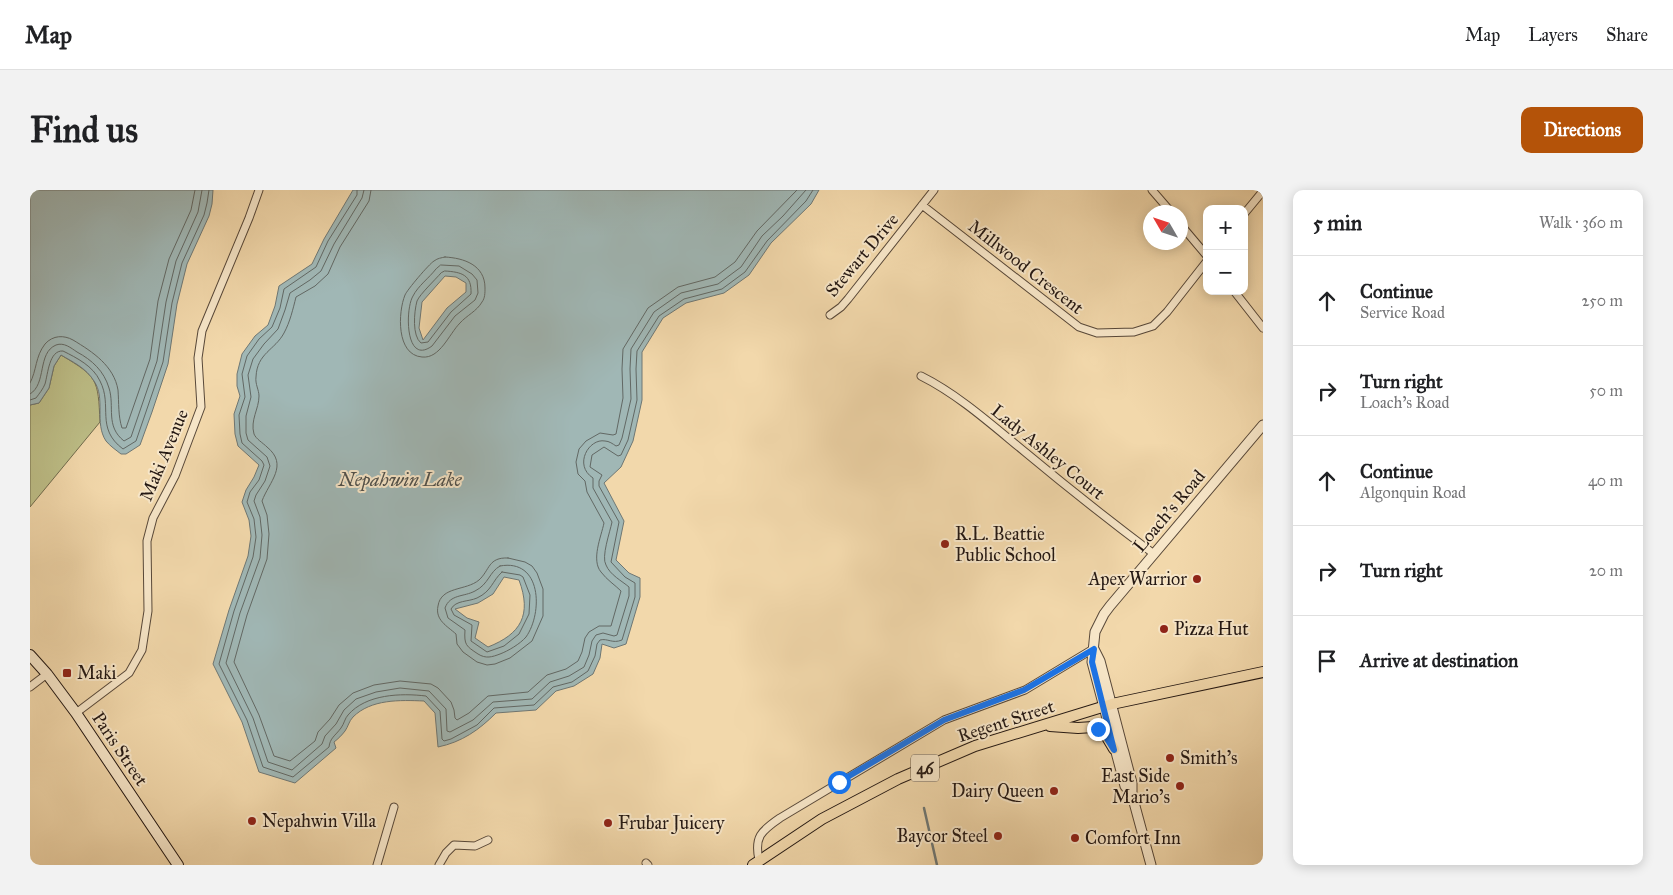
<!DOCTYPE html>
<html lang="en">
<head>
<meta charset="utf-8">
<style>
	:root { --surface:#fff; --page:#f2f2f2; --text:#202124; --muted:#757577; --line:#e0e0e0; --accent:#b45309 }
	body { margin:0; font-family:"IM FELL Great Primer",serif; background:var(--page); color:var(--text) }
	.controls { position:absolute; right:15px; top:15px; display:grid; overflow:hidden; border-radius:10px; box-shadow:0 2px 12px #0003 }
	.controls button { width:45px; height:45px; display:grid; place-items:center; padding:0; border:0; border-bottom:1px solid var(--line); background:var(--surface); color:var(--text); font:25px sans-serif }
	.compass { position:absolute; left:1113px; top:15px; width:45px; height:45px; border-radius:50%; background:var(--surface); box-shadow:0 2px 12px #0003; rotate:309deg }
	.stop { position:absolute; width:15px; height:15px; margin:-11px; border:4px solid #1a73e8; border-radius:50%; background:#fff }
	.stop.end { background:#1a73e8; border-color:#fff; box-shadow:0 1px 5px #0008 }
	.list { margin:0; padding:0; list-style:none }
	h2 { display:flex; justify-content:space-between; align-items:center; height:65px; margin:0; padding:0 20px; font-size:21px }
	h2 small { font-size:16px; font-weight:400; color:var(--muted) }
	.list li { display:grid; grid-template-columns:32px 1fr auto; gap:15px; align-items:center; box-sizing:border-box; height:90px; padding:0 20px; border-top:1px solid var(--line) }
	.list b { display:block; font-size:19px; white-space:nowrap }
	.list p { margin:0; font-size:16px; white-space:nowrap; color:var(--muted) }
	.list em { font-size:16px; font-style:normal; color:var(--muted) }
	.icon { flex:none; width:28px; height:28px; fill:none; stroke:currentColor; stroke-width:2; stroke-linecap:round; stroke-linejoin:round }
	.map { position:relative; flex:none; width:1233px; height:675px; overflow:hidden; border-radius:10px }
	header { display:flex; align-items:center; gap:30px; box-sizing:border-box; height:70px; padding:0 25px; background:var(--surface); border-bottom:1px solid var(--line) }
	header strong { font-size:24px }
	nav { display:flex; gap:28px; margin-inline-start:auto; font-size:18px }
	.intro { display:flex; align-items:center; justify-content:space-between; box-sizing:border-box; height:120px; padding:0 30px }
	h1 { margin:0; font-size:35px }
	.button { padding:12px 22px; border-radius:10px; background:var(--accent); color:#fff; font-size:18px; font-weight:700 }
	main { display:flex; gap:30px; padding:0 30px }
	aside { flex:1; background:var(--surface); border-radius:10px; box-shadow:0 2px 12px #0003 }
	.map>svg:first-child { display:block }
	.green { fill:#bdbe87; stroke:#706b4d }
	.water { fill:#a0b7b5; stroke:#6e7774; fill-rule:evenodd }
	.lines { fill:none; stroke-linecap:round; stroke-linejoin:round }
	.shore { stroke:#626864; stroke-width:1 }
	.stream { stroke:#6e7774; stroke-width:2.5 }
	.minor-casing { stroke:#584839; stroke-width:9 }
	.tertiary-casing { stroke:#584839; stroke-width:11 }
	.secondary-casing { stroke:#241813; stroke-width:12 }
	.primary-casing { stroke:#241813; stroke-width:12 }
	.minor { stroke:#f7e6c8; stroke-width:7 }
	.tertiary { stroke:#f7e6c8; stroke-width:9 }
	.secondary { stroke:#f7e6c8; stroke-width:10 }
	.primary { stroke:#f2d8ab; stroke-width:10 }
	.route { stroke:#1a73e8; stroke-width:6 }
	.poi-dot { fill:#8f2418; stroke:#f7e6c8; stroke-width:2 }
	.labels { text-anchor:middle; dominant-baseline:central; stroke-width:4; stroke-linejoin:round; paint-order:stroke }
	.shield { fill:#f7e6c8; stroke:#635649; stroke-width:1 }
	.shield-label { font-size:16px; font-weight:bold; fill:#241813 }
	.street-label { font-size:18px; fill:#241813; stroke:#f7e6c8 }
	.poi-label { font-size:18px; fill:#241813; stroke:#f7e6c8; text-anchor:start }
	.water-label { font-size:19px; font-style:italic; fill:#4f504c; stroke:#f7e6c8 }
</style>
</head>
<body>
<header>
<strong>Map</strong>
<nav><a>Map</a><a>Layers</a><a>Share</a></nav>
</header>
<div class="intro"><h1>Find us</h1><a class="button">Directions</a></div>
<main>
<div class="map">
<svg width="1233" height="675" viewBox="0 0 1233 675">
	<rect width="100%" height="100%" fill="#f2d8ab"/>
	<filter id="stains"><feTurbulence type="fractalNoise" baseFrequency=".004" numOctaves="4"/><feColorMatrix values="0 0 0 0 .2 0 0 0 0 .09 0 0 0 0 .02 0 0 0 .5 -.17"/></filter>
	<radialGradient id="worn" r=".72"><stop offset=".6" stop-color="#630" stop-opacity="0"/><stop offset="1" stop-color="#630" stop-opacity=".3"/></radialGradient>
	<path class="green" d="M31 165C68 187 68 189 70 232L0 317V215L9 213 19 198 24 176Z"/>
	<path class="water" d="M0 0H183L182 14 179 26 157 74 147 114 138 174 122 222 110 255 96 264H91C86 260 80 256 76 251 64 233 76 208 64 191 56 178 43 172 31 165L24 176 19 198 9 213 0 215Z
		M323 0H789L781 14 741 53 719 85 694 103 656 113 633 128 612 162V210L603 251 591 277 574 293 594 331 586 370 599 383 610 388V407L596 454 584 458 572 454 570 468 563 484 544 496 526 501 506 520 466 523C449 540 432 552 408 557L405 523 394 511C370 510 341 509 323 527 319 531 318 537 315 541 312 545 308 549 304 552L306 558 265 593 229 582 212 532 183 474 199 420 218 366 221 346 219 330 212 312 216 300 224 287 229 275 208 256 205 244 204 224 210 206 207 196V184L212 164 225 146 238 135 245 116 249 96 282 74 294 49ZM415 86 426 87 436 93V102L417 118 393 150 389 138 392 112ZM474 387 489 390C502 425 491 444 458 457L445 448 449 432 437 428 425 419 448 413 463 404Z"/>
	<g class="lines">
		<path class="shore" d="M327 0V5L298 51 286 77 254 99 250 118 242 137 229 149 217 166 212 184 215 207 209 225 210 244 212 253 232 271 234 275 229 290 220 302 217 312 224 329 226 347 223 367 204 421 189 474 217 530 233 577 263 587 299 557C300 548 305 546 311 538 314 534 315 528 318 525 336 504 371 503 396 506L410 521 412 549 414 551 421 549 447 535 464 518 504 515 523 497 542 492 558 481 565 466 567 454 570 450C578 448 582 454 592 450L605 407V393L595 387 581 372 589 332 569 296V291L572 285 560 277 562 265 574 257 588 266 591 265 598 250 607 210 606 179 607 161 629 126 654 109 692 99 715 82 737 51 776 11 783 0
			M334 0 332 8 304 54 291 81 280 90 260 103 255 120 248 139 234 154 223 169 218 185 221 207 216 226V243L218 250 237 267 240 276 235 291 226 305 224 311 230 327 232 345 230 368 210 423 196 473 223 528 238 572 262 580 292 554 295 546 306 534 314 520 326 509 346 502 370 498 399 501 416 519 417 541 420 542 443 530 463 512 502 509 520 492 539 486 554 477 559 465 562 451 566 445 573 443 584 446 587 445 599 406V397C592 391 580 385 576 375 571 367 580 342 582 332L563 298V288C543 275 559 248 575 251 579 251 583 254 586 256L589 255 592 248 601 209 600 179 601 159 624 122 651 103 688 94 711 77 732 46 753 26 776 0
			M341 0 339 11 310 57 298 84 285 96 266 107C263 119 260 132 254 143 245 160 227 163 226 187 225 194 229 200 229 206 229 219 220 230 224 244 226 249 233 253 237 257 259 275 239 292 232 311L237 325 239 344 237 369 217 425 204 472 229 525 244 566 260 571 285 551 288 542 300 529 309 515 323 503 344 495 370 491 401 494 408 498 421 512 424 520 425 528 427 530 439 523 458 506 498 502 517 485 536 479 548 471 552 462 555 448 559 442 569 436H581L591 401C585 395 577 390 571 382 561 370 571 347 574 333L557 302 555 291 548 284 546 272 549 259 556 251 570 243 583 245 586 244 593 208 592 179 593 159 618 118 648 97 685 87 705 72 727 41 767 0
			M415 67C434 68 455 75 455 98 455 103 455 108 452 112 447 121 436 126 430 133 419 144 410 169 392 167 366 165 368 122 375 105 377 100 399 74 404 71 408 68 411 68 415 67Z
			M411 75 429 76 442 84 447 90 448 103 445 110 425 126 402 156C375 176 375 119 383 106 388 96 399 88 406 79Z
			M415 81C432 82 442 85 441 104L421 122 398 152 391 153C382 146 384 122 387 111 390 104 405 90 411 83Z
			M0 193C7 180 5 167 15 154 23 145 34 145 43 150 63 162 84 176 88 200 89 213 88 226 92 238H96L120 169 128 111 139 69 161 20 165 0
			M0 204C17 194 7 163 26 155 34 152 41 158 47 162 62 170 74 181 79 198 85 217 75 236 94 251L101 247 127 171 136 112 146 71 168 22 172 0
			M0 210 6 208C9 204 13 199 15 194 18 184 19 160 33 161 47 168 63 176 70 191 83 216 65 238 93 259L106 251 133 172 142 113 152 73 174 25 177 13 179 0
			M478 368 495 372 502 376 507 383 513 399V426L502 451 480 468 465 474 457 475 447 472 433 462 427 454 426 444C417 436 405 430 408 416 411 396 436 401 449 390 460 380 458 367 478 368Z
			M470 376C512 368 513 423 496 447 490 454 478 461 470 464 462 467 456 469 448 464 436 456 434 455 435 440L418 428 415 418C420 404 434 407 445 401 459 394 459 382 470 376Z
			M472 382 490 385 493 387 500 405 499 424 489 444 474 456 457 462 441 451 442 435 424 425 421 419C426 410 438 412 447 408 462 401 462 391 472 382Z"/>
		<path class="stream" d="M894 618 907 675"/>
		<g class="minor-casing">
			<path id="minor" d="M1122 0 1141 22
				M892 15 1049 137 1067 143 1104 142 1123 136 1137 122 1177 71
				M1214 24 1233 1
				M1150 34 1177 66
				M1204 101 1233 138
				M800 125 811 117 818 109 904 0
				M891 186C929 205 962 235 995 262 1037 297 1080 331 1124 364
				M0 497 17 484
				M46 523 99 483 112 460 118 421 117 351 123 328 145 286 171 217 168 168 172 141 219 28 229 0
				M729 670C724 647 731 641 750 628L914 530 995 500 1063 459
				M616 673 618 675
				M347 675 364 617
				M409 675 416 663 424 655 445 656 458 650"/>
		</g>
		<g class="tertiary-casing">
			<path id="tertiary" d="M1064 459 1070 471 1102 593V605L1121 675
				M1102 605 1095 596 1062 472 1065 442 1074 424 1080 416 1233 235"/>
		</g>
		<g class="secondary-casing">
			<path id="secondary" d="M0 465 17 484 46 523 148 675"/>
		</g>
		<g class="primary-casing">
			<path id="primary" d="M1020 536 1048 538 1063 537 1075 544 1084 559
				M723 675 792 629 868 589 945 556 1082 514 1233 482"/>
		</g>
		<use href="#minor" class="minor"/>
		<use href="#tertiary" class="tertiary"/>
		<use href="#secondary" class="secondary"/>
		<use href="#primary" class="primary"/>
	</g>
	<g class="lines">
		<path class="route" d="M809 592 914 530 994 500 1064 459 1062 472 1084 560 1074 544 1068 539"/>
	</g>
	<g class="poi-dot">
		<circle cx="915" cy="354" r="5"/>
		<circle cx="1167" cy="389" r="5"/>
		<circle cx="1134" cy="439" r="5"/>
		<rect x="32" y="478" width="10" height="10" rx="2.5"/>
		<circle cx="1140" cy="568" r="5"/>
		<circle cx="1150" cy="596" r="5"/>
		<circle cx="1024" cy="601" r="5"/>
		<circle cx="222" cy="631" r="5"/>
		<circle cx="578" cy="633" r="5"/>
		<circle cx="968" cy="646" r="5"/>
		<circle cx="1045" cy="648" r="5"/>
	</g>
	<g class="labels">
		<rect class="shield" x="881" y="564.5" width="28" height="27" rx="4"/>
		<g class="shield-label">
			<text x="895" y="578">46</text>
		</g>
		<g class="street-label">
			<text transform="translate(832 65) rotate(-50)">Stewart Drive</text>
			<text transform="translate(996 77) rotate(38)">Millwood Crescent</text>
			<text transform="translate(1018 262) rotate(39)">Lady Ashley Court</text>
			<text transform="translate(134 265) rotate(-67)">Maki Avenue</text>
			<text transform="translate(1139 321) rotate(-50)">Loach's Road</text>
			<text transform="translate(976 531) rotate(-18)">Regent Street</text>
			<text transform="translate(90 559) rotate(56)">Paris Street</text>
		</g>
		<g class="poi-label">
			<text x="925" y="344">R.L. Beattie<tspan x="925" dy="21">Public School</tspan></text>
			<text x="1157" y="389" text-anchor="end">Apex Warrior</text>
			<text x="1144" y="439">Pizza Hut</text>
			<text x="47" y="483">Maki</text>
			<text x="1150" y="568">Smith's</text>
			<text x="1140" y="586" text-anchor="end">East Side<tspan x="1140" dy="21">Mario's</tspan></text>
			<text x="1014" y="601" text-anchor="end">Dairy Queen</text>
			<text x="232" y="631">Nepahwin Villa</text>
			<text x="588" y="633">Frubar Juicery</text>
			<text x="958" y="646" text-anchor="end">Baycor Steel</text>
			<text x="1055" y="648">Comfort Inn</text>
		</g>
		<g class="water-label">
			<text x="370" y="289">Nepahwin Lake</text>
		</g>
	</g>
	<rect width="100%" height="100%" filter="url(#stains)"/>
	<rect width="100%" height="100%" fill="url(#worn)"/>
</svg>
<div class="controls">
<button>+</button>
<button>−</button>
</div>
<svg class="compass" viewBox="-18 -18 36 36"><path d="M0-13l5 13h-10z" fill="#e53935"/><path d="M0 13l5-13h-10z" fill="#757577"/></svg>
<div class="stop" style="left:809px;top:592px"></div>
<div class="stop end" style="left:1068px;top:539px"></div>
</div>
<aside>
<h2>5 min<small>Walk · 360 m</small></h2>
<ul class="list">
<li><svg class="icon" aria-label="ahead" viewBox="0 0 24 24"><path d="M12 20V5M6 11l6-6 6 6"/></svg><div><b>Continue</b><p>Service Road</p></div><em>250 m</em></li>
<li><svg class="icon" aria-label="right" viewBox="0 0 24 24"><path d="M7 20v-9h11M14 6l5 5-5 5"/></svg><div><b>Turn right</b><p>Loach's Road</p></div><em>50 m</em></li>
<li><svg class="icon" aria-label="ahead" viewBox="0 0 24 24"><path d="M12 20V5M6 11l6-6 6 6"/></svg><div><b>Continue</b><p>Algonquin Road</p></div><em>40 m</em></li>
<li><svg class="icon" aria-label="right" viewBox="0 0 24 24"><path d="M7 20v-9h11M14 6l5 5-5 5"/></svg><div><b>Turn right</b></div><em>20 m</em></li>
<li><svg class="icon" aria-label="arrive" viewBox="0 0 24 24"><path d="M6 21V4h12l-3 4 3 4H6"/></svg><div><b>Arrive at destination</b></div></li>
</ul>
</aside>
</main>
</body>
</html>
